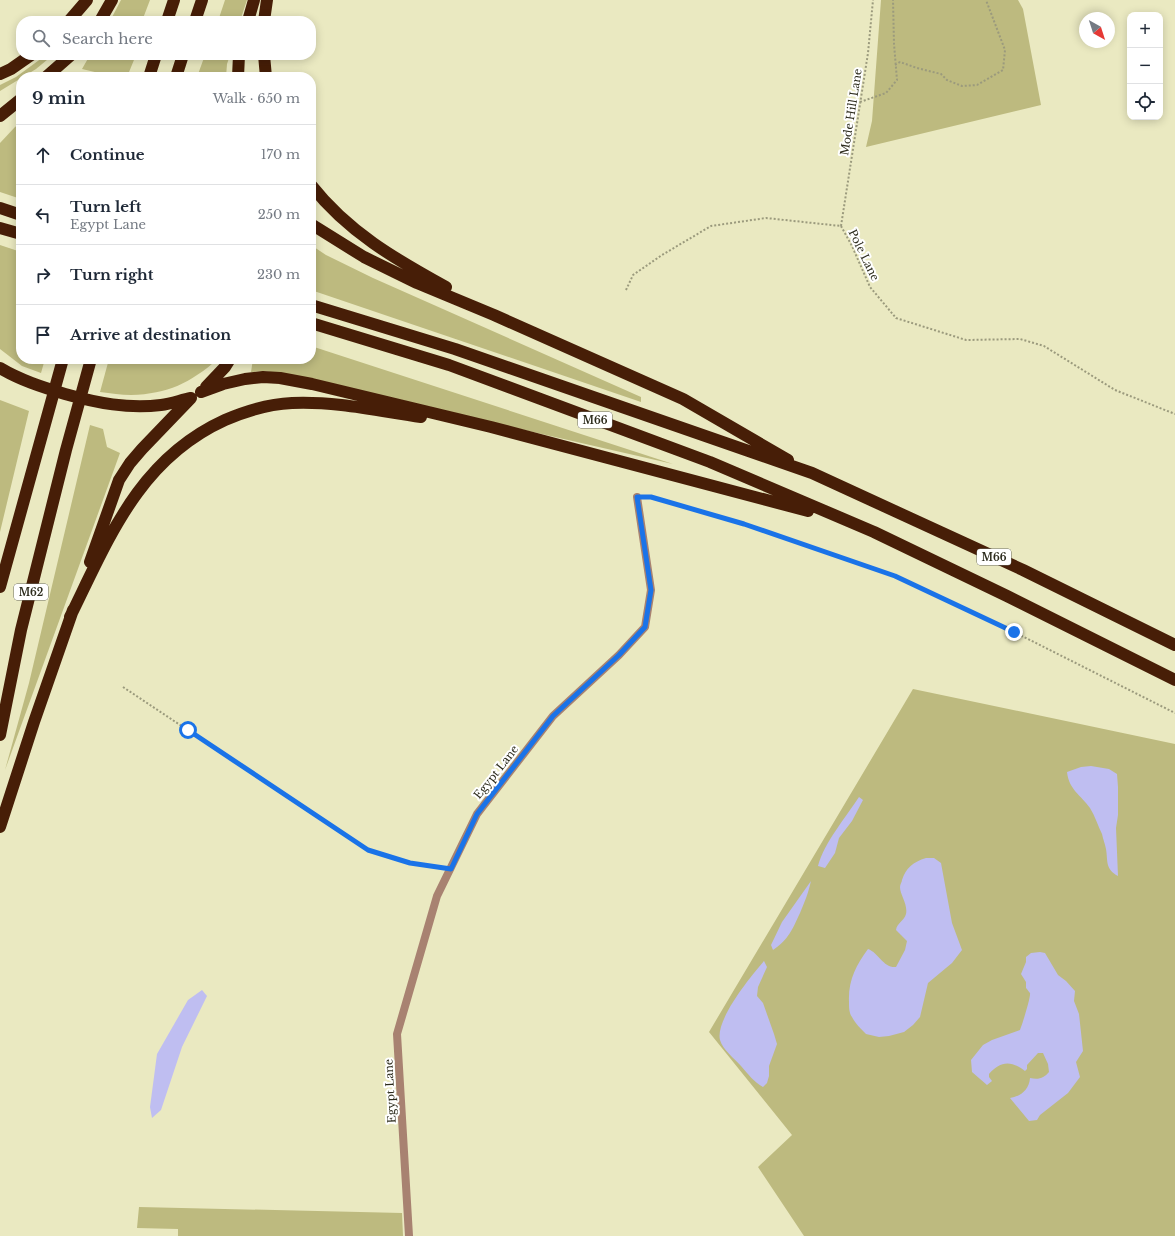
<!DOCTYPE html>
<html lang="en">
<head>
<meta charset="utf-8">
<style>
	:root { --surface:#fff; --page:#f6f6f7; --text:#1f2937; --muted:#747a83; --line:#e0e1e3 }
	body { margin:0; font-family:"Libre Baskerville",serif; background:var(--page); color:var(--text) }
	.controls { position:absolute; right:12px; top:12px; display:grid; overflow:hidden; border-radius:8px; box-shadow:0 2px 10px #0003 }
	.controls button { width:36px; height:36px; display:grid; place-items:center; padding:0; border:0; border-bottom:1px solid var(--line); background:var(--surface); color:var(--text); font:20px sans-serif }
	.compass { position:absolute; left:1079px; top:12px; width:36px; height:36px; border-radius:50%; background:var(--surface); box-shadow:0 2px 10px #0003; rotate:141deg }
	.stop { position:absolute; width:12px; height:12px; margin:-9px; border:3px solid #1a73e8; border-radius:50%; background:#fff }
	.stop.end { background:#1a73e8; border-color:#fff; box-shadow:0 1px 4px #0008 }
	.list { margin:0; padding:0; list-style:none }
	h2 { display:flex; justify-content:space-between; align-items:center; height:52px; margin:0; padding:0 16px; font-size:17px }
	h2 small { font-size:13px; font-weight:400; color:var(--muted) }
	.list li { display:grid; grid-template-columns:26px 1fr auto; gap:12px; align-items:center; box-sizing:border-box; height:60px; padding:0 16px; border-top:1px solid var(--line) }
	.list b { display:block; font-size:15px; white-space:nowrap }
	.list p { margin:0; font-size:13px; white-space:nowrap; color:var(--muted) }
	.list em { font-size:13px; font-style:normal; color:var(--muted) }
	.icon { flex:none; width:22px; height:22px; fill:none; stroke:currentColor; stroke-width:2; stroke-linecap:round; stroke-linejoin:round }
	.map { position:relative; flex:none; width:1175px; height:1236px; overflow:hidden }
	.search { position:absolute; background:var(--surface); box-shadow:0 2px 10px #0003; left:16px; top:16px; width:300px; height:44px; display:flex; align-items:center; gap:10px; box-sizing:border-box; padding:0 14px; border-radius:16px; color:var(--muted); font-size:15px }
	.panel { position:absolute; background:var(--surface); box-shadow:0 2px 10px #0003; left:16px; top:72px; width:300px; height:292px; border-radius:16px }
	.map>svg:first-child { display:block }
	.green { fill:#bdba7f }
	.water { fill:#bfbef1 }
	.lines { fill:none; stroke-linecap:round; stroke-linejoin:round }
	.path { stroke:#9b9a7d; stroke-width:2; stroke-dasharray:2 2; stroke-linecap:butt }
	.street { stroke:#a88271; stroke-width:8 }
	.highway { stroke:#471e07; stroke-width:12 }
	.route { stroke:#1a73e8; stroke-width:5 }
	.labels { text-anchor:middle; dominant-baseline:central; stroke-width:4; stroke-linejoin:round; paint-order:stroke }
	.shield { fill:#fff; stroke:#6b6b60; stroke-width:1 }
	.shield-label { font-size:10px; font-weight:bold; fill:#2c2b1c }
	.street-label { font-size:11px; fill:#2c2b1c; stroke:#fff }
</style>
</head>
<body>
<div class="map">
<svg width="1175" height="1236" viewBox="0 0 1175 1236">
	<rect width="100%" height="100%" fill="#eae9c1"/>
	<path class="green" d="M121 0H150L142 21H110Z
		M225 0H247L240 21H218Z
		M881 0H1018L1023 9 1041 105 866 147 872 121Z
		M46 55H53L36 69 0 91V85L16 77Z
		M90 55H136L127 77H116L82 69Z
		M205 55H230L227 64 226 77H197Z
		M21 123V199L0 192V143L15 127Z
		M0 245 21 252V359H45L41 373 22 366 0 349Z
		M311 245 326 255 373 278 641 397V402L311 290Z
		M311 346 673 464 266 371 251 372 253 359H311Z
		M109 359H218C190 383 168 394 131 395 121 395 111 393 100 392Z
		M0 400 29 411 0 532Z
		M90 425 103 429 107 447 120 453 5 770 29 683Z
		M913 689 1175 744V1236H804L758 1167 792 1135 709 1032Z
		M139 1207 402 1213 403 1236H178V1229L137 1228Z"/>
	<path class="water" d="M1091 766 1109 769 1117 774 1118 787V815L1116 828 1118 876C1105 869 1108 861 1106 849 1105 844 1103 839 1102 834 1098 826 1095 816 1090 808 1081 795 1069 790 1067 772L1081 767Z
		M859 797 863 800 852 821 839 838 835 853 825 868 818 866C824 843 846 817 859 797Z
		M926 858H934L941 863 952 923 962 950 952 963 928 983 920 1017 913 1025 904 1032 889 1036 879 1037 866 1034C861 1029 855 1023 852 1017 849 1013 849 1007 849 1002 848 981 856 965 868 949 879 953 883 968 896 967L905 950 907 941 896 930C897 923 904 921 906 914 908 904 900 895 900 887 900 884 902 882 902 880 906 868 913 862 926 858Z
		M811 881C808 894 805 901 800 913 792 930 789 939 773 950L771 945 782 922Z
		M1040 952 1045 953 1058 975 1066 981 1075 991 1074 1001 1079 1014 1083 1051 1076 1062 1080 1077 1068 1093 1040 1115 1037 1120 1029 1121 1010 1098C1021 1096 1029 1090 1030 1078 1039 1080 1044 1078 1049 1072L1048 1064 1043 1053H1038L1027 1065V1069L1025 1071C1011 1060 1000 1061 989 1074V1077L992 1081 987 1085 972 1072 971 1060 983 1045 992 1040 1020 1030C1022 1025 1031 997 1030 993 1029 992 1027 989 1026 988V982L1021 974 1026 962V957L1031 953Z
		M764 961 767 967 758 987 757 996 763 1003 774 1034 777 1044 769 1066V1076L767 1083 763 1087C754 1082 748 1074 741 1066 734 1058 723 1050 720 1040 715 1020 751 976 764 961Z
		M202 990 207 996 182 1047 161 1110 152 1118 150 1107 157 1054 188 1000Z"/>
	<g class="lines">
		<path class="path" d="M895 65 900 62 917 68 941 74 947 80 962 86 977 85 1003 70 1005 50 986 0
			M860 102 886 93 897 80 894 44 893 0
			M841 226 852 246 870 287 896 318 966 340 1020 339 1044 346 1115 390 1175 414
			M841 226 868 53 873 0
			M626 290 633 275 662 255 711 226 766 218 841 226
			M647 497H651L744 524 895 576 1028 639 1175 713
			M123 687 368 850 410 863 441 868"/>
		<path class="street" d="M409 1236 397 1034 437 896 477 814 553 716 619 655 645 627 651 590 637 497"/>
		<path class="highway" d="M69 21 87 0
			M100 21 112 0
			M167 21 174 0
			M195 21 202 0
			M248 21 254 0
			M264 21 267 0
			M264 55 266 77
			M0 74 11 69 31 55
			M46 77 71 55
			M149 77 156 55
			M176 77 183 55
			M238 77 239 55
			M0 116 21 99
			M311 185C348 232 395 259 446 287
			M0 208 21 215
			M311 224 364 257 417 283 494 315 683 399 788 460
			M0 228 21 234
			M311 305 455 349 812 473 1023 570 1175 645
			M311 323 449 365 710 462 874 532 1007 596 1175 680
			M0 368C20 380 42 387 65 394 97 403 128 409 161 405 171 404 181 400 191 398
			M206 387 225 367 230 359
			M201 392 223 384 245 379 263 377 280 378 312 384 491 427 808 511
			M90 562 119 480 130 463 142 449 191 398
			M0 587 63 359
			M70 617C109 538 139 459 225 420 246 411 269 404 292 403 335 401 379 411 421 417
			M0 735 21 630 66 450 91 359
			M0 827 34 722 73 610"/>
	</g>
	<g class="lines">
		<path class="route" d="M188 730 368 850 410 863 451 869 477 814 553 716 619 655 645 627 651 590 637 497H651L744 524 895 576 1014 632"/>
	</g>
	<g class="labels">
		<g class="shield">
			<rect x="578" y="412" width="34" height="16" rx="3"/>
			<rect x="977" y="549" width="34" height="16" rx="3"/>
			<rect x="14" y="584" width="34" height="16" rx="3"/>
		</g>
		<g class="shield-label">
			<text x="595" y="420">M66</text>
			<text x="994" y="557">M66</text>
			<text x="31" y="592">M62</text>
		</g>
		<g class="street-label">
			<text transform="translate(851 112) rotate(-81)">Mode Hill Lane</text>
			<text transform="translate(864 255) rotate(64)">Pole Lane</text>
			<text transform="translate(496 772) rotate(-52)">Egypt Lane</text>
			<text transform="translate(390 1091) rotate(-93)">Egypt Lane</text>
		</g>
	</g>
</svg>
<div class="controls">
<button>+</button>
<button>−</button>
<button><svg class="icon" aria-label="locate" viewBox="0 0 24 24"><circle cx="12" cy="12" r="6"/><path d="M12 2v4M12 18v4M2 12h4M18 12h4"/></svg></button>
</div>
<svg class="compass" viewBox="-18 -18 36 36"><path d="M0-13l5 13h-10z" fill="#e53935"/><path d="M0 13l5-13h-10z" fill="#747a83"/></svg>
<div class="stop" style="left:188px;top:730px"></div>
<div class="stop end" style="left:1014px;top:632px"></div>
<div class="search"><svg class="icon" aria-label="search" viewBox="0 0 24 24"><circle cx="10" cy="10" r="6"/><path d="M15 15l6 6"/></svg>Search here</div>
<section class="panel">
<h2>9 min<small>Walk · 650 m</small></h2>
<ul class="list">
<li><svg class="icon" aria-label="ahead" viewBox="0 0 24 24"><path d="M12 20V5M6 11l6-6 6 6"/></svg><div><b>Continue</b></div><em>170 m</em></li>
<li><svg class="icon" aria-label="left" viewBox="0 0 24 24"><path d="M17 20v-9H6M10 6l-5 5 5 5"/></svg><div><b>Turn left</b><p>Egypt Lane</p></div><em>250 m</em></li>
<li><svg class="icon" aria-label="right" viewBox="0 0 24 24"><path d="M7 20v-9h11M14 6l5 5-5 5"/></svg><div><b>Turn right</b></div><em>230 m</em></li>
<li><svg class="icon" aria-label="arrive" viewBox="0 0 24 24"><path d="M6 21V4h12l-3 4 3 4H6"/></svg><div><b>Arrive at destination</b></div></li>
</ul>
</section>
</div>
</body>
</html>
